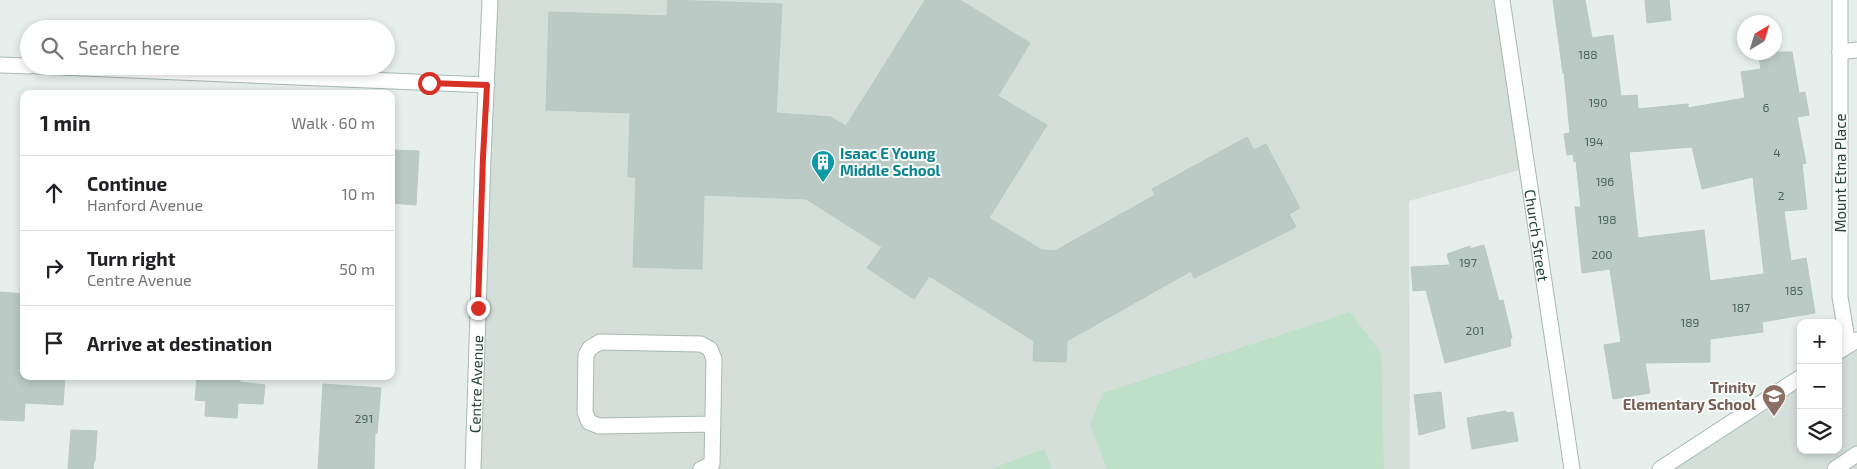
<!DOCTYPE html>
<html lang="en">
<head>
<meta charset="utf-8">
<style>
	:root { --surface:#fff; --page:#f2f2f2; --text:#202124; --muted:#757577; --line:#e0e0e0 }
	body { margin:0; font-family:"Exo 2",sans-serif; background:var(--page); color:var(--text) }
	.controls { position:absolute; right:15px; bottom:15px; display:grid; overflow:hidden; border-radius:10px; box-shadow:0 2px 8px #0003 }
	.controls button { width:45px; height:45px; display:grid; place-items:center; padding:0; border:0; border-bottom:1px solid var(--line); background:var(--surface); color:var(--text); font:25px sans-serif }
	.compass { position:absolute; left:1737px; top:15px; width:45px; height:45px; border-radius:50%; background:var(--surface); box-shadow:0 2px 8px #0003; rotate:38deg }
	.stop { position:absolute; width:15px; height:15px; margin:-11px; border:4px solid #d93025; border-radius:50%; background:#fff }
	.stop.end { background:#d93025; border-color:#fff; box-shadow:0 1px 5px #0008 }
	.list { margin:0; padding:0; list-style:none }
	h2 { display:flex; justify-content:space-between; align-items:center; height:65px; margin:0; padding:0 20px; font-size:21px }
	h2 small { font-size:16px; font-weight:400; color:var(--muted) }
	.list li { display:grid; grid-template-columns:32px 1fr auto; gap:15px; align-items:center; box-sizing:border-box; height:75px; padding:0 20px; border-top:1px solid var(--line) }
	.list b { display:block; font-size:19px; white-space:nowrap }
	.list p { margin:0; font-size:16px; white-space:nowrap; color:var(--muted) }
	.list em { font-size:16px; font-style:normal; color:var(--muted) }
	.icon { flex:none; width:28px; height:28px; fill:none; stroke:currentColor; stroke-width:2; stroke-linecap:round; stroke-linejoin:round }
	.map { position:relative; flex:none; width:1857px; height:469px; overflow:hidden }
	.search { position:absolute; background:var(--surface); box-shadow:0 2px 8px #0003; left:20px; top:20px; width:375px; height:55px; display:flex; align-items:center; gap:12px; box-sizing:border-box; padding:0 18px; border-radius:28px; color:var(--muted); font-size:19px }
	.panel { position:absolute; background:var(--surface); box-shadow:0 2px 8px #0003; left:20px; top:90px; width:375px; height:290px; border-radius:10px }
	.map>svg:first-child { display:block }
	.built { fill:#d4dfda }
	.green { fill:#bfe0c8 }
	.building { fill:#bbcac4; stroke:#b8c9c2; fill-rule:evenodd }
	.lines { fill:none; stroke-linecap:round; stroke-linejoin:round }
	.service-casing { stroke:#a8b8b2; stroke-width:17 }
	.minor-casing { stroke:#a8b8b2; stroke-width:17 }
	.tertiary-casing { stroke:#a8b8b2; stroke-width:17 }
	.secondary-casing { stroke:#a4bbb3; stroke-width:17 }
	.service { stroke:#fff; stroke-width:15 }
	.minor { stroke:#fff; stroke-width:15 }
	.tertiary { stroke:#fff; stroke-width:15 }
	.secondary { stroke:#fff; stroke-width:15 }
	.route { stroke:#d93025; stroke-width:6 }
	.labels { text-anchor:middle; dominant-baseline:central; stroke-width:4; stroke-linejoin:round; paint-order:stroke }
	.number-label { font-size:12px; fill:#4a645c }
	.culture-label { font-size:15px; font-weight:bold; fill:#0d838f; stroke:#f7fbf9; text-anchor:start }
	.street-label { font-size:15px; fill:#24423a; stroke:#f7fbf9 }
	.education-label { font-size:15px; font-weight:bold; fill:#785e54; stroke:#f7fbf9; text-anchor:end }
</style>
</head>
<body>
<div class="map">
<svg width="1857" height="469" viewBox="0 0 1857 469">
	<rect width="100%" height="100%" fill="#e6efeb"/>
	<path class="built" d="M489 0H1504L1527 168 1409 201 1410 469H478Z
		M1857 348V469H1664L1801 383V450H1838V359Z"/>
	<path class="green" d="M1350 312 1381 353 1384 469H1107L1090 424 1103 393Z
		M1044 449 1052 469H990Z"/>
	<path class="building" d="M668 0 782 4 776 113 831 117 846 126 925 0H960L1030 43 998 96 1047 125 989 218 1042 250 1055 251 1155 195 1152 189 1247 137 1254 150 1266 144 1300 208 1289 214 1296 227 1194 278 1191 271 1067 341 1066 362 1033 361 1034 341 929 276 914 299 867 268 882 247 806 199 704 195 702 269 633 267 636 177H628L630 113 546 110 549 12 667 16Z
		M1553 0H1585L1592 38 1613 35 1621 96 1637 95 1638 109 1688 104V108L1745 98 1741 72 1761 69 1758 52H1792L1799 93 1805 92 1809 115 1797 117 1806 163 1802 164 1807 209 1784 211 1791 261 1806 258 1815 313 1762 322 1763 332 1710 339V362L1645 363 1650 393 1613 399 1604 345 1621 342 1610 269 1582 273 1575 207H1581L1576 161 1574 162 1573 154 1567 155 1564 134 1570 133 1564 72 1563 73ZM1692 147 1702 189 1753 177 1764 274 1710 281 1704 230 1638 238 1629 152Z
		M1645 0H1669L1671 20 1647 23Z
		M391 150 419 151 416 205 391 203Z
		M1484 245 1499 301 1503 300 1512 338 1510 339 1511 346 1445 363 1426 290 1413 291 1411 267 1450 265 1447 254 1470 246V249Z
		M0 292 24 294V376H65L63 405 25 403 24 421 0 420Z
		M205 376H240V382L265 385 263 404 238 403 237 418 205 416 206 401 195 400 197 378 205 379Z
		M323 384 381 388 377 433H375L374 469H318Z
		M1441 392 1445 428 1419 435 1414 395Z
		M1506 411V413L1513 412 1518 441 1472 449 1467 418Z
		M71 430 97 431 95 461H94L93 469H68Z"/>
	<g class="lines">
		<g class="service-casing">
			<path id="service" d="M1840 52 1857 50
				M701 469 712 464 714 359 710 349 701 344 600 342 590 348 586 355 585 412 589 422 599 426 713 424
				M1835 469 1857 454"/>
		</g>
		<g class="minor-casing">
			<path id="minor" d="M1840 0V297L1848 345
				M0 65 29 66
				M36 66 487 85"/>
		</g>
		<g class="tertiary-casing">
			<g id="tertiary">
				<path id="s1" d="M1502 0 1572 469"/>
				<path id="s2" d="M473 469 483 157 490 0"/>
			</g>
		</g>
		<g class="secondary-casing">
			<path id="secondary" d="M1838 352 1857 340
				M1660 469 1801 377"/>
		</g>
		<use href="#service" class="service"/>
		<use href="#minor" class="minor"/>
		<use href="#tertiary" class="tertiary"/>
		<use href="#secondary" class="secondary"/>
	</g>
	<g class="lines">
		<path class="route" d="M429 83 487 85 483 157 478 308"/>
	</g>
	<defs>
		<g id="building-pin" transform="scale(1.25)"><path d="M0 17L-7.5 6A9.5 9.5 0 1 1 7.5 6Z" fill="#0f9aa8" stroke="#f7fbf9"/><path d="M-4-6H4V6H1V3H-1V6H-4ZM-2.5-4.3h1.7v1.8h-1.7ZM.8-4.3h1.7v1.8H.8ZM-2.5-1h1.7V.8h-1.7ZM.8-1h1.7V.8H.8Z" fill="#fff"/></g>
		<g id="school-pin" transform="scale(1.25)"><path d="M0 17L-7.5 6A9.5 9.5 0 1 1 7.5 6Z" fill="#8d6e63" stroke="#f7fbf9"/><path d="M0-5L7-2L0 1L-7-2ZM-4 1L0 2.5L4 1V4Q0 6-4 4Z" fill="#fff"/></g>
	</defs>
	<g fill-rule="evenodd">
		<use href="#building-pin" x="823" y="162"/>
		<use href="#school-pin" x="1774" y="396"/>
	</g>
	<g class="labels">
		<g class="number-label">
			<text x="1588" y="54">188</text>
			<text x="1598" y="102">190</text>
			<text x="1766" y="107">6</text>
			<text x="1594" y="141">194</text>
			<text x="1777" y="152">4</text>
			<text x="1605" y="181">196</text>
			<text x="1781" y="195">2</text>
			<text x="1607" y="219">198</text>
			<text x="1602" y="254">200</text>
			<text x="1468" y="262">197</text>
			<text x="1794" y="290">185</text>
			<text x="1741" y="307">187</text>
			<text x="1690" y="322">189</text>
			<text x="1475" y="330">201</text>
			<text x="364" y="418">291</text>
		</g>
		<g class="culture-label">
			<text x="840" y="153">Isaac E Young<tspan x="840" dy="17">Middle School</tspan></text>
		</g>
		<g class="street-label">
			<text transform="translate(1840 173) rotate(-90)">Mount Etna Place</text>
			<text stroke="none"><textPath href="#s1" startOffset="238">Church Street</textPath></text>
			<text stroke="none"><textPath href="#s2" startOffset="85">Centre Avenue</textPath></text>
		</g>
		<g class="education-label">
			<text x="1756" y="387">Trinity<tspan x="1756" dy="17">Elementary School</tspan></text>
		</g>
	</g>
</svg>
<div class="controls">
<button>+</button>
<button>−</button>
<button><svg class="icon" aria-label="layers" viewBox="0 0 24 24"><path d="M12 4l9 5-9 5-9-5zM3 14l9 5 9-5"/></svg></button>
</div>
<svg class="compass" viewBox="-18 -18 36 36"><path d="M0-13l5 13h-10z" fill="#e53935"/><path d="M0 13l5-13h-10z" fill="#757577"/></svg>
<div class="stop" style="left:429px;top:83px"></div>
<div class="stop end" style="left:478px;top:308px"></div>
<div class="search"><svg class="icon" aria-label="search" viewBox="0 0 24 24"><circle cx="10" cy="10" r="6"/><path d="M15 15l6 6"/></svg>Search here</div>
<section class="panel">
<h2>1 min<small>Walk · 60 m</small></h2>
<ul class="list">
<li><svg class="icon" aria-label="ahead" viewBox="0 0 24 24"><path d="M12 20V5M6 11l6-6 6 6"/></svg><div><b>Continue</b><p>Hanford Avenue</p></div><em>10 m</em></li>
<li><svg class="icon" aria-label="right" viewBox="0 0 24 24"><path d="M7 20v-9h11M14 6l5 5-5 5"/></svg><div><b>Turn right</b><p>Centre Avenue</p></div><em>50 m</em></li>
<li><svg class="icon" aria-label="arrive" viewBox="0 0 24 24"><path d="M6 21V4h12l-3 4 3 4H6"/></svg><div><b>Arrive at destination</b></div></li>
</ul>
</section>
</div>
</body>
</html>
